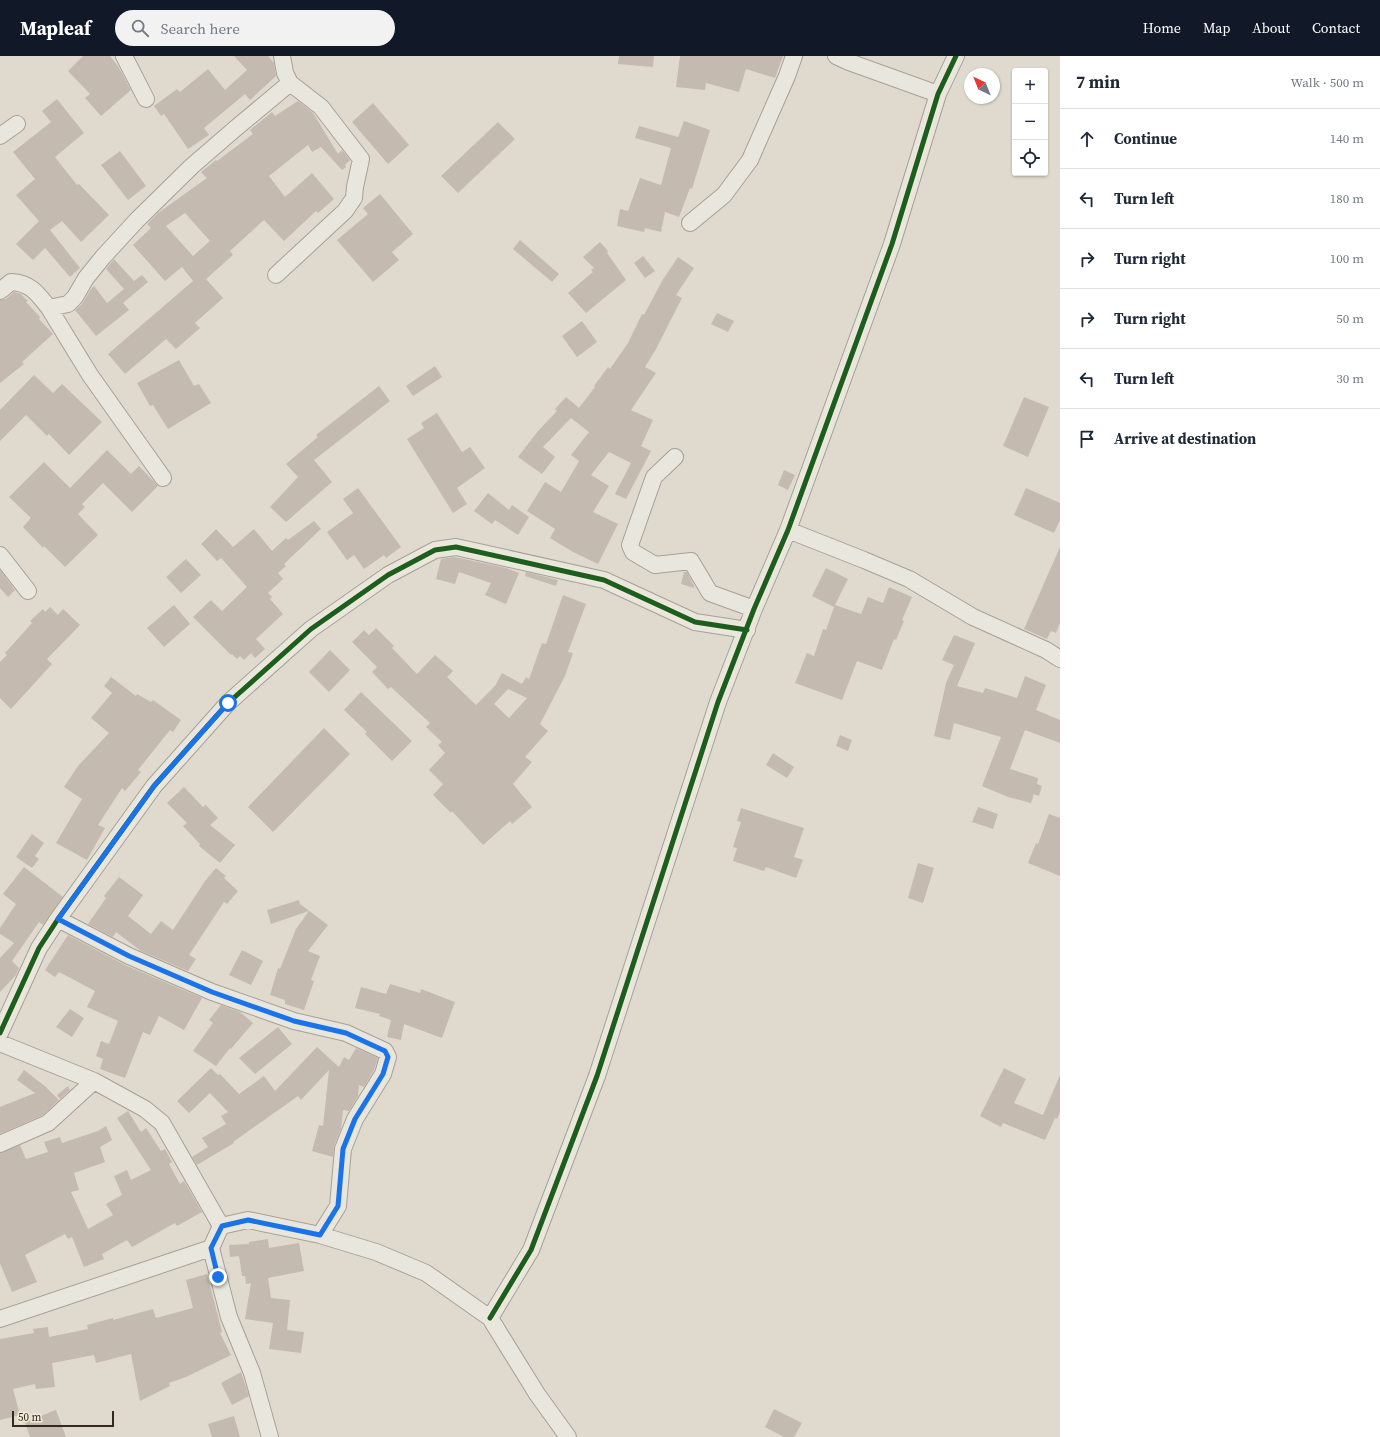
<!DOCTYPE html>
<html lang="en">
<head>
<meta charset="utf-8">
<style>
	:root { --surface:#fff; --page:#f2f2f3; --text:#1f2937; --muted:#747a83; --line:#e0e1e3; --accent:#111827 }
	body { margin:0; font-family:"Source Serif 4",serif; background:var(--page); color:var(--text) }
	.controls { position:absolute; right:12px; top:12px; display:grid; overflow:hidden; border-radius:4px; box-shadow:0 1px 3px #0004 }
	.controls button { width:36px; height:36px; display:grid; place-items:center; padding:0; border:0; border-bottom:1px solid var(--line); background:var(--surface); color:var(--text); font:20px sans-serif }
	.compass { position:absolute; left:964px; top:12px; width:36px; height:36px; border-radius:50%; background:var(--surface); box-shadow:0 1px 3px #0004; rotate:317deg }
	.scale { position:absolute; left:12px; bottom:10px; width:102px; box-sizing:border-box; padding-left:4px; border:2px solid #342920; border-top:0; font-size:11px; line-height:14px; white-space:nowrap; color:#342920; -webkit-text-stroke:3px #f1e8d5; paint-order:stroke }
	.stop { position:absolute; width:12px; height:12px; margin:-9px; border:3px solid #1a73e8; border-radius:50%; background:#fff }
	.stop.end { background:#1a73e8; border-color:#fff; box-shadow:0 1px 4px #0008 }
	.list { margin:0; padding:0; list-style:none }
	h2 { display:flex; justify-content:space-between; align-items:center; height:52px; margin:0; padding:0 16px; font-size:17px }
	h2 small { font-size:13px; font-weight:400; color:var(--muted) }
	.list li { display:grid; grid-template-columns:26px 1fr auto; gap:12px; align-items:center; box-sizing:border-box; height:60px; padding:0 16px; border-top:1px solid var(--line) }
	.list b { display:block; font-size:15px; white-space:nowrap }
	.list em { font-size:13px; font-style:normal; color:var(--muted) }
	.icon { flex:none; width:22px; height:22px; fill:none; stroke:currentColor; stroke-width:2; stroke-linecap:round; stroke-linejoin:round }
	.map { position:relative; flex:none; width:1060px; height:1381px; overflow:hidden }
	header { display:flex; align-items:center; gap:24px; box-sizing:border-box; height:56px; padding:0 20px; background:var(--accent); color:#fff }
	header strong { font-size:19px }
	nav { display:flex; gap:22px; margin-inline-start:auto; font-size:14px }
	.search { width:280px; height:36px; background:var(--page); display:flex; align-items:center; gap:10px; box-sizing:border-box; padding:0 14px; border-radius:22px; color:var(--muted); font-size:15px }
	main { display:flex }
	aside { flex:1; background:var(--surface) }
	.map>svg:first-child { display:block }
	.building { fill:#c4baaf; fill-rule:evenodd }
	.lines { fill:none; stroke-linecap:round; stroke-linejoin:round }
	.minor-casing { stroke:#a6a097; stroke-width:18 }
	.minor { stroke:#e9e6de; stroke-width:16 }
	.cycleway-casing { stroke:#f1e8d5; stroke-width:8 }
	.cycleway { stroke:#1b5e20; stroke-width:5 }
	.route { stroke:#1a73e8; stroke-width:5 }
</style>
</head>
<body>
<header>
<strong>Mapleaf</strong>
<div class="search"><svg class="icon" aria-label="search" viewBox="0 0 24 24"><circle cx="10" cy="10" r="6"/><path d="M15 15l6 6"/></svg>Search here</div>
<nav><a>Home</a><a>Map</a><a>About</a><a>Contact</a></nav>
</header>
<main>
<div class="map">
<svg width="1060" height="1381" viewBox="0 0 1060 1381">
	<rect width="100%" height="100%" fill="#e0dace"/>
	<path class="building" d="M83 0H110L118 10 131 34 101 60 85 42 90 38 68 15Z
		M234 0H268L274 7 276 20 250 44 245 38 204 72 209 79 188 93 164 58 161 60 154 50 177 33 180 36 208 13 225 34 247 14Z
		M619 0H654L653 11 618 8Z
		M680 0H783L775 22 746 13 739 36 706 27 705 34 676 31Z
		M57 43 84 77 55 101 77 129 79 128 109 159 81 186 62 165 50 174 80 212 70 221 45 192 33 204 16 188 39 165 16 139 35 123 13 96 51 66 42 55Z
		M298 45 313 57 338 98 342 94 350 104 345 109 346 111 342 114 321 91 312 96 308 89 269 120 285 141 312 117 334 143 318 157 316 155 284 185 264 164 230 195 233 199 206 223 223 242 195 267 200 272 176 293 166 283 125 318 108 298 193 225 182 211 165 225 133 189 151 172 147 168 158 157 207 122 201 116 216 104 217 105 253 78 250 74 272 56 275 60ZM185 157 210 185 193 200 166 170Z
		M373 47 409 89 388 108 352 66Z
		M684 65 710 74 692 133 690 132 679 161 665 156 661 176 645 172 644 176 617 170 620 153 628 155 640 122 661 129 671 92 635 82 639 70 678 81Z
		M498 66 515 83 458 137 441 120Z
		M120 95 146 130 128 144 101 109Z
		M380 138 413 178 392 196 399 204 373 226 337 184 368 158 363 152Z
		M520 184 559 218 552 226 513 193Z
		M600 186 608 195 607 197 626 224 586 257 568 237 593 216 591 214 594 212 583 201Z
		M643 200 655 215 645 222 634 207Z
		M678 201 694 212 676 239 682 242 656 293 645 311 656 317 631 354 653 364 641 390 651 395 626 443 615 438 631 407 609 396 591 419 609 430 593 456 618 468 598 508 573 496 550 482 555 473 527 455 545 426 561 436 579 405 571 399 589 376 571 362 543 391 555 401 542 418 518 401 538 375 557 355 555 353 566 341 579 352 595 331 594 330 608 311 610 313 628 287 642 258 644 259 662 225Z
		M114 203 134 225 142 219 148 226 123 247 129 254 96 280 75 254 82 248 91 233 94 230 107 247 124 233 106 213Z
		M14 236 21 238 28 245 26 246 40 261 39 263 53 278 22 306 24 308 0 327V244L6 243Z
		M717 257 734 265 728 276 711 268Z
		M582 265 597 286 577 301 562 280Z
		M179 304 194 330 199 328 211 347 168 373 153 349 150 350 137 327Z
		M435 310 442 321 413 340 406 330Z
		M34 319 53 337 62 328 102 366 69 399 49 378 47 380 26 359 0 385V354Z
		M379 330 390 345 314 404 332 426 286 466 270 451 298 421 286 408 318 381 316 379Z
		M1024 341 1049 351 1028 401 1003 390Z
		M437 357 462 396 470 391 485 412 457 432 467 448 453 457 407 383 424 372 421 367Z
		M107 394 131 418 139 410 158 430 132 456 103 427 82 448 85 451 78 458 98 479 65 511 44 490 43 492 23 471 31 462 9 441 44 406 70 432Z
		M784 414 795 419 788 434 778 429Z
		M358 432 401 491 386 502 384 499 364 513 354 499 347 504 327 476 353 457 343 443Z
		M1026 432 1060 447V464L1054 477 1014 459Z
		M488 437 509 454 512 449 529 461 518 479 495 464 492 468 474 455Z
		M314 465 321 473 284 508 286 510 278 517 283 523 268 537 272 541 270 543 283 558 256 583 265 593 255 602 251 597 244 604 240 600 237 603 232 598 231 599 193 561 211 544 222 555 247 531 221 502 217 505 201 488 216 473 233 491 254 473 272 495 286 482 288 484Z
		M1060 491V567L1056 577 1051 575 1047 583 1024 573Z
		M455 501 506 512 519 517 506 548 485 539 491 527 459 516 455 528 436 523 441 503Z
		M186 503 201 519 181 537 166 521Z
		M826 512 848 523 835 549 861 558 868 541 883 547 889 531 912 541 902 564 904 565 896 584 894 583 882 614 857 605 842 644 795 627 807 597 814 600 823 573 826 574 834 551 812 540Z
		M0 514 15 534 8 541 0 532Z
		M526 516 558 524 556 530 525 520Z
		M684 516H687L694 530V532L681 528Z
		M563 539 586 548 568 596 573 597 565 620 540 668 548 675 525 701 532 706 513 728 532 751 512 768 510 765 483 789 452 755 451 757 433 739 443 728 429 714 445 697 438 689 442 686 426 671 430 667 391 631 388 633 372 616 377 611 352 586 364 574 369 579 376 572 394 590 392 592 417 618 435 599 453 615 447 621 476 649 495 630 502 617 522 628 526 621 529 623 542 587 546 588ZM508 633 527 642 509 662 494 648Z
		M174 549 190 568 164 591 147 572Z
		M50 551 58 559 63 553 80 569 47 603 52 608 11 653 0 642V606L7 599 5 597 32 567 30 565 43 553 45 556Z
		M954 579 975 587 957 630 983 637 985 632 1017 642 1025 620 1046 629 1036 654 1060 664V687L1025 674 1010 713 1038 722 1037 728 1042 730 1039 740 1034 738 1031 747 1008 741 982 730 1001 681 954 667 950 684 934 680 946 627 954 609 942 604Z
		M330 594 350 614 329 636 309 616Z
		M111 621 136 640 137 638 151 646 153 644 181 664 173 676 170 674 138 714 141 716 125 735 122 732 98 769 105 772 87 804 56 787 82 743 64 731 78 710 109 677 91 662 112 637 104 630Z
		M361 636 412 685 392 705 365 678 367 676 344 654Z
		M324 672 350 698 273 776 248 751Z
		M840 679 852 684 848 695 836 690Z
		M773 697 794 711 787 722 766 709Z
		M184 731 203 751 206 749 218 762 210 769 235 789 220 807 199 790 200 788 183 770 187 767 167 747Z
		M978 751 998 758 993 773 972 766Z
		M741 752 804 772 794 801 803 804 796 822 766 811 764 815 733 805 737 792 733 791 741 766 737 765Z
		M1049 758 1060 762V820L1028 807 1036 787 1038 788Z
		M32 778 44 787 35 800 39 803 32 812 16 801Z
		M918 807 934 812 923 847 908 842Z
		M24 811 63 841 43 869 39 866 12 905 19 912 16 919 0 936V902L14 887 0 878V872L16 848 3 838Z
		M216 812 226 820 224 822 238 835 227 848 224 846 189 899 196 903 188 915 141 895 116 876 113 881 88 868 106 842 104 840 119 821 143 839 128 860 151 878 161 865 173 874 205 825Z
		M299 844 300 848 328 869 308 895 320 900 311 924 314 925 304 954 285 948V944L270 939 278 912 280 913 296 873 309 855 271 868 267 854Z
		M68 879 125 909 202 942 184 974 159 960 150 979 143 976 125 1022 100 1013 103 1003 96 1000 101 985 109 988 118 965 87 951 95 935 59 916 55 921 45 914Z
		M242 894 263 905 251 929 229 919Z
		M390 928 420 937 421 933 455 946 442 982 404 968 401 984 387 981 391 964 379 960 380 958 355 952 361 931 386 938Z
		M221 949 240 956 253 967 231 993 230 992 216 1010 193 995 213 967 209 964Z
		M70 953 84 962 72 981 56 971Z
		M278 971 292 988 255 1018 239 1002Z
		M317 991 339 1011 344 1001 349 1004 356 992 378 1002 374 1014 364 1031 359 1029 358 1040 349 1055 343 1054 341 1073 334 1090 333 1101 312 1095 319 1069 323 1070 329 1014 301 1044 298 1040 233 1086 234 1087 197 1109 192 1101 208 1091 202 1082 226 1068 221 1060 228 1056 210 1037 189 1057 177 1045 211 1012 218 1019 220 1018 239 1038 264 1020 275 1035Z
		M1004 1012 1026 1023 1014 1047 1043 1059 1060 1019V1056L1057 1063 1055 1062 1045 1084 1003 1067 1001 1071 980 1060Z
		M24 1014 46 1031 59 1044 43 1059 0 1078V1051L35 1037 17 1024Z
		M68 1030 70 1034 60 1043 57 1039Z
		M128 1055 141 1076 146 1072 161 1095 165 1093 172 1106 169 1108 180 1128 184 1125 202 1156 177 1170 175 1167 132 1191 127 1184 102 1198 104 1203 84 1211 72 1181 68 1183 65 1178 25 1199 37 1226 12 1236 0 1207V1097L20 1089 26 1103 48 1096 44 1086 60 1081 62 1087 98 1075 106 1070 112 1084 100 1091 105 1106 74 1117 79 1134 71 1136 88 1173 113 1159 106 1148 122 1139 114 1120 127 1114 131 1124 151 1114 117 1062Z
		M268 1183 269 1192 299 1187 304 1215 268 1222 271 1242 290 1244 287 1274 304 1276 301 1297 269 1293 273 1267 245 1263 251 1227 246 1228 245 1220H242L239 1200 230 1201 229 1189 249 1188V1186Z
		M207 1218 222 1276 220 1277 231 1299 186 1321 169 1327 170 1330 140 1345 131 1298 96 1307 94 1299 52 1307 55 1331 36 1333 35 1328 13 1333 20 1359 0 1364V1283L34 1277 33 1273 48 1271 49 1281 88 1273 87 1269 113 1262V1264L153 1253 156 1262 193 1252 186 1224Z
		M241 1316 249 1340 232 1349 221 1327Z
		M774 1353 802 1367 794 1381H784L765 1371Z
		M56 1354 66 1381H30L25 1366Z
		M234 1360 240 1381H212L208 1368Z"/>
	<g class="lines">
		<g class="minor-casing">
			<path id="minor" d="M124 0 146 43
				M836 0 849 6 938 38
				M0 80 17 68
				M690 167 724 139 750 104 787 20 794 0
				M276 219 345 155 354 142 355 131 361 103 321 51 290 27 285 17 282 0
				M0 235 11 226C31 227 38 238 49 252L90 319 163 422
				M49 252 68 248 75 241 86 222 103 201 137 164 192 110 236 72 290 27
				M675 401 654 421 630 489 633 496 655 509 691 505 710 537 754 553
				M788 474 864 504 909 523 973 561 1046 594 1060 603
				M0 499 28 535
				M58 863 129 900 212 936 294 965 346 977 385 995 388 1001 383 1018 355 1063 343 1093 338 1150 320 1179
				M0 977 39 892 58 863 154 730 228 647 311 573 388 519 435 494 456 491 604 524 695 566 747 574
				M0 987 94 1025 145 1053 162 1067 221 1170
				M0 1088 48 1067 94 1025
				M221 1170 248 1164 320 1179 376 1196 426 1217 490 1262 537 1338 568 1381
				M211 1192 229 1261 252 1317 270 1381
				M490 1262 531 1194 597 1020 718 646 754 553 788 474 892 188 938 38 956 0
				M0 1263 211 1192 221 1170"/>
		</g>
		<use href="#minor" class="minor"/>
		<g class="cycleway-casing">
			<path id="cycleway" d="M0 977 39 892 58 863 154 730 228 647 311 573 388 519 435 494 456 491 604 524 695 566 747 574
				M490 1262 531 1194 597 1020 718 646 754 553 788 474 892 188 938 38 956 0"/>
		</g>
		<use href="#cycleway" class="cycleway"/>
	</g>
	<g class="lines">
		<path class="route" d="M218 1221 211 1192 222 1170 248 1164 320 1179 338 1150 343 1093 355 1063 383 1018 388 1001 385 995 346 977 294 965 212 936 129 900 58 863 154 730 228 647"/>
	</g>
</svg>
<div class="controls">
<button>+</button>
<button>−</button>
<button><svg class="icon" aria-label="locate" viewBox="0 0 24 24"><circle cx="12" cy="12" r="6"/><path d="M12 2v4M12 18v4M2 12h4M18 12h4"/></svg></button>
</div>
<svg class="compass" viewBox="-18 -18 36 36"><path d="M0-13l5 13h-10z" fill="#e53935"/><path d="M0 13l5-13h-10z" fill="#747a83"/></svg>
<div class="scale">50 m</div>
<div class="stop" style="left:228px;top:647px"></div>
<div class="stop end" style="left:218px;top:1221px"></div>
</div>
<aside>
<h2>7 min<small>Walk · 500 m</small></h2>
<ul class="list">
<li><svg class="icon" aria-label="ahead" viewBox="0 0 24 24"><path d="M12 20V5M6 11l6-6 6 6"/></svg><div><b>Continue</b></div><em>140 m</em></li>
<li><svg class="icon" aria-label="left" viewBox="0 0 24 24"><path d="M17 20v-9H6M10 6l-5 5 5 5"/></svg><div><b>Turn left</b></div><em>180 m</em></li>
<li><svg class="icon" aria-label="right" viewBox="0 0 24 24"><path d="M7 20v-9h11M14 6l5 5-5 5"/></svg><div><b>Turn right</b></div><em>100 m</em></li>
<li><svg class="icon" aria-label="right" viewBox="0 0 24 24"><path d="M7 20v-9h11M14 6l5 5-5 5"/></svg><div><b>Turn right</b></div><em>50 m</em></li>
<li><svg class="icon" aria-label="left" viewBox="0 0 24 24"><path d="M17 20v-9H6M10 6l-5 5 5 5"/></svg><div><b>Turn left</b></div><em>30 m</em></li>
<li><svg class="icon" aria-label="arrive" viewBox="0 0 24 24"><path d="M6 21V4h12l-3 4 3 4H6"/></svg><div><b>Arrive at destination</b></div></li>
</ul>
</aside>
</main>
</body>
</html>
